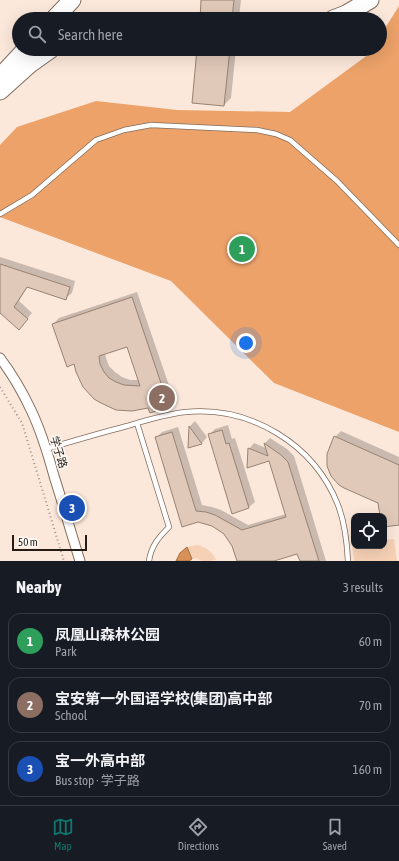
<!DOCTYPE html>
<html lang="en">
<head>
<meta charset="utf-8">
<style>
	:root { --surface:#171b24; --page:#242831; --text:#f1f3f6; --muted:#9ea1a6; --line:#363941; --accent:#0f766e }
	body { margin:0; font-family:"Asap Condensed","Noto Sans SC",sans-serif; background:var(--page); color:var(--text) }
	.controls { position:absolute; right:12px; bottom:12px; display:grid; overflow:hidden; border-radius:8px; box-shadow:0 4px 16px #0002 }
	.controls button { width:36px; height:36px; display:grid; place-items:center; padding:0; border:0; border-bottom:1px solid var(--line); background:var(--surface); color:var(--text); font:20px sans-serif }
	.scale { position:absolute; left:12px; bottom:10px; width:75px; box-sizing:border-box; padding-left:4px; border:2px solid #251c16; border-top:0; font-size:11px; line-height:14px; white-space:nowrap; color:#251c16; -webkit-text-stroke:3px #fef9f5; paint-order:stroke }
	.you { position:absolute; left:246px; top:343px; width:14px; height:14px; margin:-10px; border:3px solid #fff; border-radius:50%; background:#1a73e8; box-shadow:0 0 0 6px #1a73e833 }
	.badge { display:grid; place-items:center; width:26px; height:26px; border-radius:50%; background:var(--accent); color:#fff; font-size:13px; font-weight:700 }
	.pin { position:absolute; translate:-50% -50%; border:2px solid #fff; box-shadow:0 1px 4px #0006 }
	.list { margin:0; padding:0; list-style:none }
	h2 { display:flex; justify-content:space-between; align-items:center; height:52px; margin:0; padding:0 16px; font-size:17px }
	h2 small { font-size:13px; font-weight:400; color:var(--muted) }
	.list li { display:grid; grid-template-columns:26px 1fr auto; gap:12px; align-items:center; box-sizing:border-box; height:56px; margin:0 8px 8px; padding:0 8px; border:1px solid var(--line); border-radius:12px }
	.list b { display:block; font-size:15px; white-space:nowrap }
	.list p { margin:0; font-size:13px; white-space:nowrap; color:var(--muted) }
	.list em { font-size:13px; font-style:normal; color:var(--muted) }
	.icon { flex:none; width:22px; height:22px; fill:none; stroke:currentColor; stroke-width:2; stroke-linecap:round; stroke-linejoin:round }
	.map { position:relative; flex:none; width:399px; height:561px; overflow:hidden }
	.search { position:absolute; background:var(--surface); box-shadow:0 4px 16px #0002; left:12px; right:12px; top:12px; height:44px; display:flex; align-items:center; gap:10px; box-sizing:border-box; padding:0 14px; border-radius:22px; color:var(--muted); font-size:15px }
	.sheet { height:244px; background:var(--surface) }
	nav { display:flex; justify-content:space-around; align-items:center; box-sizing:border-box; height:56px; border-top:1px solid var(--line); background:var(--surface); font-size:11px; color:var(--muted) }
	nav a { display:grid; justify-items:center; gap:2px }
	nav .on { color:var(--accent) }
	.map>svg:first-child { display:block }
	.green { fill:#f7d1b5 }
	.forest { fill:#eca269 }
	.water { fill:#d99057; stroke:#a36d44 }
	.shadow { fill:#0003; fill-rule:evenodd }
	.building { fill:#e1c9b9; stroke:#988272; fill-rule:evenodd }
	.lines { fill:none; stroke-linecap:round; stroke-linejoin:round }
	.lane-casing { stroke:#816c5d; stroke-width:6 }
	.street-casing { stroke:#816c5d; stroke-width:11 }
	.highway-casing { stroke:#816c5d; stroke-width:19 }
	.path { stroke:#a29288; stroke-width:2; stroke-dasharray:1 3; stroke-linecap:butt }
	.lane { stroke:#fff; stroke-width:4.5 }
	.street { stroke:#fff; stroke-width:9 }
	.highway { stroke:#fff; stroke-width:17 }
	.labels { text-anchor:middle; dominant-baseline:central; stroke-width:3; stroke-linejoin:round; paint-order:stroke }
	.street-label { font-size:11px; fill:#251c16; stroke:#fef9f5 }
</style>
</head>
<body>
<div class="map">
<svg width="399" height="561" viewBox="0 0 399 561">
	<rect width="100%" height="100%" fill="#fce8da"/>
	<path class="green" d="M394 539 397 561H354L352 544H354V546H384V540Z
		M197 545C206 547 212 551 216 560 212 561 206 561 202 561 197 559 198 557 192 559L187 547Z"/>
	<path class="forest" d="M399 6V432L274 383 171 281 0 217V145L17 127 96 101 177 110 290 112 369 54 372 49H380V36Z"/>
	<path class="water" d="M187 547 192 559 189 561H176L180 553Z"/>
	<path class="shadow" d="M202 0H241L239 19H201Z
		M198 49H236L231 98 224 105Z
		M0 257 75 281 72 293 66 298 28 286 19 301 32 313 24 323 0 312Z
		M137 292 174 400 168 406H149L75 363 53 324 59 318ZM128 345 140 380H130L122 377 115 372 109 366 106 358 105 353Z
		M195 421 207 437 202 443 189 447 190 426Z
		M228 425 232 439 235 438 255 502 249 507 233 512 209 435 215 429Z
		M178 427 202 505 212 507 221 510 248 525 286 514 270 460 249 449 254 443 266 448 265 443 270 438 287 449 294 456 326 561H301L298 553 271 561H237L233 545 224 534 212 525 198 521 156 438 162 432Z
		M341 431 399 457V524L384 526V516H381L379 502 335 437Z"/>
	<path class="building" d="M201 0H234L232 19H200Z
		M197 49H230L224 106 192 103Z
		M0 264 70 287 66 300 27 287 14 307 28 319 19 330 0 313Z
		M132 297 169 407 150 413 148 408 132 411 116 410 101 403 94 399 83 387 76 372 74 364 67 367 52 324ZM127 347 140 386 124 385 116 382 109 378 104 372 100 364 99 356Z
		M189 426 202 444 188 448Z
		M222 430 226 444 229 443 249 508 232 514 208 434Z
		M172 432 196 511 206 512 215 515 242 530 286 517 269 461 247 468 248 448 268 456 264 443 281 455 288 462 319 561H300L297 554 274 561H237L232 546 224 534 212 526 198 522 182 527 155 437Z
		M334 436 399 465V525L384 527V516H380L378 503 344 488 339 485 331 476 327 466V454Z"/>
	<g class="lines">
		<g class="lane-casing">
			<path id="lane" d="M0 214 32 195 96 140 124 130 151 125 257 130 276 134 290 140 337 181 399 245
				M137 423 169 527C159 537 151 546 149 561
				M46 449C73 441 100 433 127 426 147 420 166 414 186 412 251 406 314 444 338 505 345 523 347 542 348 561"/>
		</g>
		<g class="street-casing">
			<path id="street" d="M0 358C12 374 22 391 31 410 41 431 48 454 54 476 63 504 71 533 80 561"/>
		</g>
		<g class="highway-casing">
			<path id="highway" d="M54 19 72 0
				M333 19 346 14 370 0
				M0 77 26 49
				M0 91 30 64 51 49"/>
		</g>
		<path class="path" d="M0 387 22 423 64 561"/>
		<use href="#lane" class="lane"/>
		<use href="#street" class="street"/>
		<use href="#highway" class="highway"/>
	</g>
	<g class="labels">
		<g class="street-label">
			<text transform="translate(59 452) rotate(73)">学子路</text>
		</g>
	</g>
</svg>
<div class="controls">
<button><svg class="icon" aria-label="locate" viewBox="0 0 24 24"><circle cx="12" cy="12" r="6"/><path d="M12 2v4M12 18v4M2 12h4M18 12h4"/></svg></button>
</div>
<div class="scale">50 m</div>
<div class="you"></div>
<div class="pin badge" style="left:242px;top:249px;background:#2e9e5b">1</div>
<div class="pin badge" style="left:162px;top:398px;background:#8d6e63">2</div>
<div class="pin badge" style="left:72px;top:508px;background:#1a4fb4">3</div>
<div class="search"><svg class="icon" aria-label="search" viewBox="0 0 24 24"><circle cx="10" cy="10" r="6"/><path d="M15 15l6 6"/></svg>Search here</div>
</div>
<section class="sheet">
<h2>Nearby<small>3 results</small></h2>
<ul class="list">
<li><span class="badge" style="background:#2e9e5b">1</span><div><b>凤凰山森林公园</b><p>Park</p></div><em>60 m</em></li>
<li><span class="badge" style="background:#8d6e63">2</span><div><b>宝安第一外国语学校(集团)高中部</b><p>School</p></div><em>70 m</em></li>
<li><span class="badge" style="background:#1a4fb4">3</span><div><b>宝一外高中部</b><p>Bus stop · 学子路</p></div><em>160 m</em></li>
</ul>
</section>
<nav>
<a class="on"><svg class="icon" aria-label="map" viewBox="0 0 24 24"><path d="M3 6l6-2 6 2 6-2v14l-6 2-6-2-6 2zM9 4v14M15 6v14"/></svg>Map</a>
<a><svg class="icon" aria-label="directions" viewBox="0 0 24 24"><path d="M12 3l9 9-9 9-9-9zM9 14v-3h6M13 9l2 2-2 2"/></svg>Directions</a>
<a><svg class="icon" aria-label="saved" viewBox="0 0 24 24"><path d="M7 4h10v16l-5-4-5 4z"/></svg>Saved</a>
</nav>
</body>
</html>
